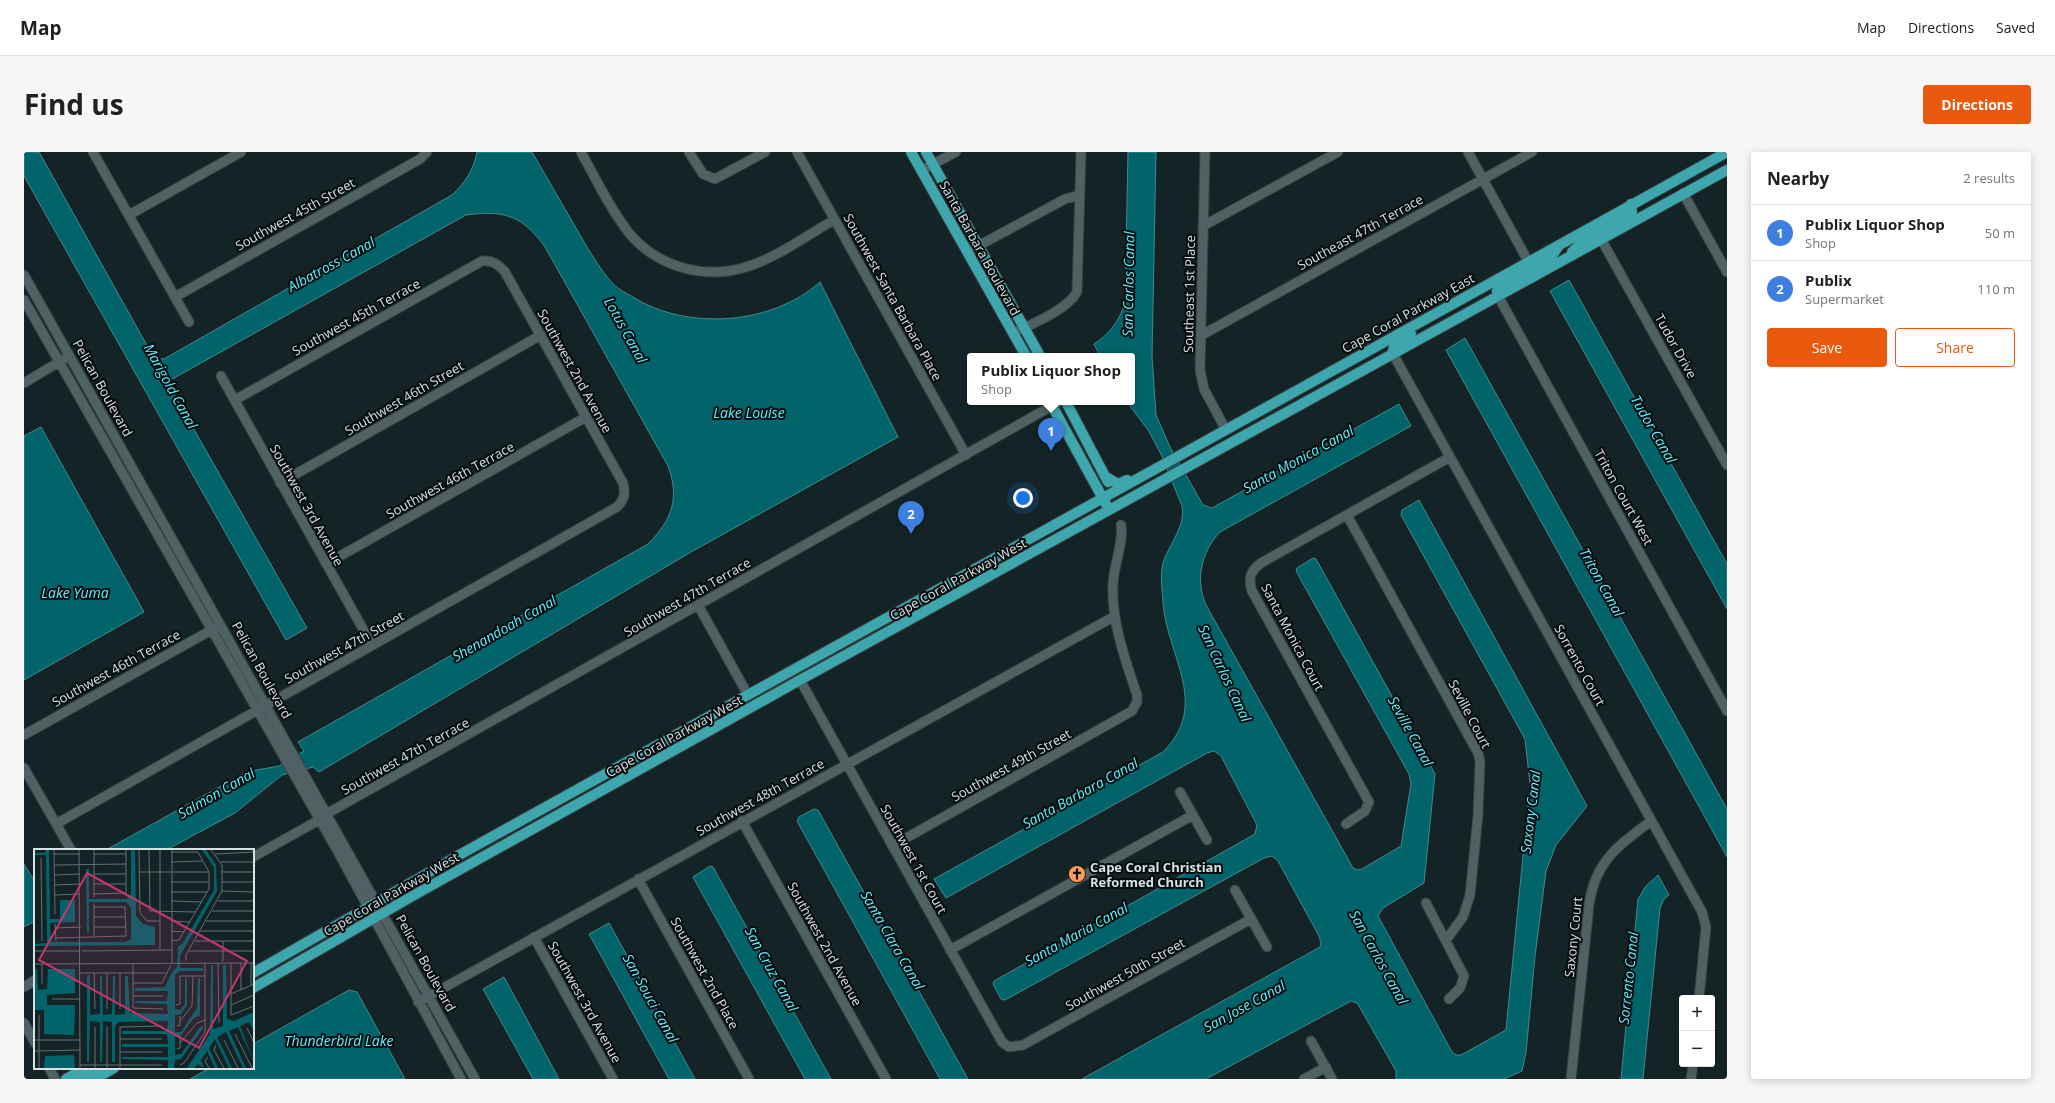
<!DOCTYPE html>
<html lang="en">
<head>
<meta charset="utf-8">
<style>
	:root { --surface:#fff; --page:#f6f6f6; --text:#202124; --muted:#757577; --line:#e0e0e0; --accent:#ea580c }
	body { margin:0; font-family:"Open Sans",sans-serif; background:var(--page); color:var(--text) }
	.controls { position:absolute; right:12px; bottom:12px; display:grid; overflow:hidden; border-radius:4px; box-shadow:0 2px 10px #0003 }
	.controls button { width:36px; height:36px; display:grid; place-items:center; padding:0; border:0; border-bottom:1px solid var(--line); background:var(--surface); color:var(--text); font:20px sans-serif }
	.you { position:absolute; left:999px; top:346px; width:14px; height:14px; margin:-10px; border:3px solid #fff; border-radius:50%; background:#1a73e8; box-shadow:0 0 0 6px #1a73e833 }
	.badge { display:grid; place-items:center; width:26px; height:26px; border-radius:50%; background:var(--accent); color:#fff; font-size:13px; font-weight:700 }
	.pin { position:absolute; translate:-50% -33px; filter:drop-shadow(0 1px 2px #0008) }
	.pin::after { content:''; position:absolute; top:21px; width:14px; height:12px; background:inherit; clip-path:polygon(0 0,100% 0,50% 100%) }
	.popup { position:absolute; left:943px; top:201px; width:168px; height:52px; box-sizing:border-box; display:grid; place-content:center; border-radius:4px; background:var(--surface); filter:drop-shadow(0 1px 3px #0005); font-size:13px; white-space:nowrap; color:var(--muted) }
	.popup b { font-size:15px; color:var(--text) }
	.popup::after { content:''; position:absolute; left:50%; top:100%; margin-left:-8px; border:8px solid transparent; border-top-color:var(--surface) }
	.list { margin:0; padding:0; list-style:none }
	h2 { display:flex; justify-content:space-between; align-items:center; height:52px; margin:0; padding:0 16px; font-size:17px }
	h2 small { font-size:13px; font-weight:400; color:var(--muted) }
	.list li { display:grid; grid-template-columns:26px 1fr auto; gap:12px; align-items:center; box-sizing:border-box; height:56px; padding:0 16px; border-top:1px solid var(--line) }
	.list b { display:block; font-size:15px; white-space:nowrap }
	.list p { margin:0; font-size:13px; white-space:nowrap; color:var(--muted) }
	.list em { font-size:13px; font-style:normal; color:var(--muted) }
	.actions { display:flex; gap:8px; padding:12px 16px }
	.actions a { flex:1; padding:9px 0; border:1px solid var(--accent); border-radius:4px; text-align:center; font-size:14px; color:var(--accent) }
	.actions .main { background:var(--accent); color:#fff }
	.map { position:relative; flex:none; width:1703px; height:927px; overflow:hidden; border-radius:4px }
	header { display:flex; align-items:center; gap:24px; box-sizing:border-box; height:56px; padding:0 20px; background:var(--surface); border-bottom:1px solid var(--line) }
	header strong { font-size:19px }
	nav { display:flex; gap:22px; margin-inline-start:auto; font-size:14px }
	.intro { display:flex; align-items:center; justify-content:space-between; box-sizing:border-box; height:96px; padding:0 24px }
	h1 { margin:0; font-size:28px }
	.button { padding:10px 18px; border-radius:4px; background:var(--accent); color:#fff; font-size:14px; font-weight:700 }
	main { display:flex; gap:24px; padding:0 24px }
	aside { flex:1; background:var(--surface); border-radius:4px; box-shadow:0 2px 10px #0003 }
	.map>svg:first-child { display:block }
	.water { fill:#01646a; stroke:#428a8e }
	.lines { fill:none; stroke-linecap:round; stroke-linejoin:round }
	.minor-casing { stroke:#354042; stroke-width:11 }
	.major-casing { stroke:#354042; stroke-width:12 }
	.minor { stroke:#4f6162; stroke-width:9 }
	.major { stroke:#3ea6ad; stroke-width:10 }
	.labels { text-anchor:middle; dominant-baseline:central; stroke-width:4; stroke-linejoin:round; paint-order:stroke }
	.street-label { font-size:13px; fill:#d8e2e3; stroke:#060c0d }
	.poi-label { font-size:13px; font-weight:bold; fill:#d8e2e3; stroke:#060c0d; text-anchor:start }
	.water-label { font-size:14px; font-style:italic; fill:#5cf4ff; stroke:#060c0d }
	.inset-road { fill:none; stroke:#627072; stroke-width:1 }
	.view { fill:#c5366f; fill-opacity:0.15; stroke:#c5366f; stroke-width:2 }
	.inset-edge { fill:none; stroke:#d8e2e3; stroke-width:2 }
</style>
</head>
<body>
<header>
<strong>Map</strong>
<nav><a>Map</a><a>Directions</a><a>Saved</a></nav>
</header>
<div class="intro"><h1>Find us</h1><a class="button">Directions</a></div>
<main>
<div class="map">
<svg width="1703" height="927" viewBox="0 0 1703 927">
	<rect width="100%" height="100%" fill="#142426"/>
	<path class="water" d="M0 0H15L130 206 140 207 428 43C441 31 450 17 453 0H508C523 25 537 51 552 76 563 95 574 115 589 132 594 137 602 141 609 145 663 179 748 173 796 130L874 285 667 400 295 620 289 615 258 623 211 661 142 698H82L222 620 255 614 280 599 274 590 624 392C648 368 656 346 644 314L521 95C498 63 480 58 442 63L143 230 283 476 262 488 0 24Z
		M1104 0H1132L1128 204 1132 263 1146 295 1179 353 1188 356 1375 252 1387 274 1196 380C1177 400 1171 428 1182 453L1329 716 1333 718 1338 717 1377 694 1387 632 1385 622 1272 419 1273 416 1289 406 1292 407 1411 622 1400 731 1359 756 1354 764 1428 900 1432 903H1437L1482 878 1506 632 1501 587 1377 363 1378 358 1395 348 1563 654 1532 693 1522 719 1511 804 1502 901 1498 919 1480 927H1372V919L1335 854 1333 851 1327 849 1182 927H1058L1296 795 1297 791 1295 784 1254 709 1248 704 1240 706 981 848 977 847 969 832 970 829 1231 682 1233 673 1197 604 1190 599 1183 601 922 746 910 727 1139 600C1187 552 1143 505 1139 450 1138 437 1136 424 1139 411 1145 392 1162 374 1158 354L1137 302 1124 278 1103 250H1108V204H1076L1070 192C1086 182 1095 169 1101 151Z
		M1545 128 1703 412V457L1526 139Z
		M1441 186 1703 657V705L1422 198Z
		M17 275 120 460 0 528V284Z
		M790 657 794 658 944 927H916L773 669 775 665Z
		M0 712 11 730V769L0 775Z
		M686 714 689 715 807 927H781L669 725Z
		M1634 723 1645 743 1640 747 1636 756 1619 927H1597L1614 747 1622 734Z
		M585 771 671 927H645L565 782Z
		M480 825 535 927H509L459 837Z
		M325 838 333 840 381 927H166L186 916H229V892Z"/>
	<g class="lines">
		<g class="minor-casing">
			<path id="minor" d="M69 0 165 170
				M557 0C572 27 586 57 605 81 635 117 685 129 728 113 755 104 785 82 810 68
				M665 0 679 22 691 27 741 0
				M773 0 942 303
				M1181 0 1176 218 1180 237 1202 278
				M1444 0 1504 109
				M898 18 932 0
				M1659 41 1703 120
				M105 63 217 0
				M1179 74 1314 0
				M1577 87 1703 313
				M943 100 1041 47 1056 43
				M0 123 451 927
				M1474 144 1703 559
				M151 145 396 7 403 0
				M0 148 313 698 437 927
				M989 181C1008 172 1043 158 1053 140L1057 0
				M1178 183 1508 0
				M1369 202 1678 760 1682 775 1675 846
				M197 224 348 493
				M0 231 40 207
				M256 331 517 183
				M1323 363 1454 601 1456 609 1454 663 1446 743 1439 765 1422 788
				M302 412 562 265
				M674 453 724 543
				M776 528 978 890 985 895 999 893 1227 767
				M0 583 191 476
				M0 616 47 698
				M1156 640 1183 688
				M304 661 1035 250
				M718 669 862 927
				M32 672 593 355C600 348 602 342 599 331L481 120C474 112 468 108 458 109L211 248
				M1322 672 1341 659 1345 650 1228 439C1224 427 1226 419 1237 411L1426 305
				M868 694 1108 559 1113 550V543C1101 507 1087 469 1089 431 1090 413 1100 389 1097 373
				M229 705 295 668
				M614 727 725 927
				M1211 738 1243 795
				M1402 751 1440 824 1436 836 1425 847
				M510 785 589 927
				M926 798 1169 663
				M0 835 11 828
				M394 850 1091 464
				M0 871 11 891
				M1287 889 1308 927
				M25 916 31 927
				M1280 927 1302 915
				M1547 927 1565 753C1571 709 1594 694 1627 669
				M1667 927 1669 912"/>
		</g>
		<g class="major-casing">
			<path id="major" d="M887 0 1002 204
				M902 0 1016 204
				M1548 100 1559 89 1608 60 1607 52
				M1474 144 1473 139 1477 133 1528 104 1535 93
				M1369 202C1368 191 1379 187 1387 182
				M1026 250 1082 352
				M1042 250 1084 330
				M1082 325 1094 332 1103 328
				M229 821 437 702 1703 0
				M229 836 392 742 776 528 1703 18
				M42 927 61 916
				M56 927 75 916
				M71 927 90 916"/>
		</g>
		<use href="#minor" class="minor"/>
		<use href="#major" class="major"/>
	</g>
	<defs>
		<g id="church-disc" transform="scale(0.9)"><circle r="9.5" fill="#ff9b5a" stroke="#060c0d"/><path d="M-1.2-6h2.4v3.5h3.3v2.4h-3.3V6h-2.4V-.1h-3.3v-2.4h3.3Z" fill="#111"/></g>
	</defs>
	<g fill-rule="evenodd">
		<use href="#church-disc" x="1053" y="722"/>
	</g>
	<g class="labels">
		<g class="street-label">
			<text transform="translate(271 62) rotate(-29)">Southwest 45th Street</text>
			<text transform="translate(1336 80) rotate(-29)">Southeast 47th Terrace</text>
			<text transform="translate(956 96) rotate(61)">Santa Barbara Boulevard</text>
			<text transform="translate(1165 142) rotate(-89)">Southeast 1st Place</text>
			<text transform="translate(869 145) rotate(61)">Southwest Santa Barbara Place</text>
			<text transform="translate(1384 161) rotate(-29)">Cape Coral Parkway East</text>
			<text transform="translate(332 165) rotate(-29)">Southwest 45th Terrace</text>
			<text transform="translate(1652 194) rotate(61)">Tudor Drive</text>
			<text transform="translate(551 219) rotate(61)">Southwest 2nd Avenue</text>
			<text transform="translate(79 236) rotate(61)">Pelican Boulevard</text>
			<text transform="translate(380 246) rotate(-30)">Southwest 46th Street</text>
			<text transform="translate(426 328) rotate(-29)">Southwest 46th Terrace</text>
			<text transform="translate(1600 345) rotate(61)">Triton Court West</text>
			<text transform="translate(283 353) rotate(61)">Southwest 3rd Avenue</text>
			<text transform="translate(934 427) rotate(-29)">Cape Coral Parkway West</text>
			<text transform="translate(663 445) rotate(-30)">Southwest 47th Terrace</text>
			<text transform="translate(1269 485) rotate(62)">Santa Monica Court</text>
			<text transform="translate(320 495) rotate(-29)">Southwest 47th Street</text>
			<text transform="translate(1556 513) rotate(61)">Sorrento Court</text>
			<text transform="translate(92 516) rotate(-29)">Southwest 46th Terrace</text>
			<text transform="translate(238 518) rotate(61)">Pelican Boulevard</text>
			<text transform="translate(1446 562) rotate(62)">Seville Court</text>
			<text transform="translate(650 584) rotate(-29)">Cape Coral Parkway West</text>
			<text transform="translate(381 604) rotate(-29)">Southwest 47th Terrace</text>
			<text transform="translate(987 613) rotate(-29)">Southwest 49th Street</text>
			<text transform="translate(736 645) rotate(-29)">Southwest 48th Terrace</text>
			<text transform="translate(890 707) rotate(61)">Southwest 1st Court</text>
			<text transform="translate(367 742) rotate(-30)">Cape Coral Parkway West</text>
			<text transform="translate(1549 785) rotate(-84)">Saxony Court</text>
			<text transform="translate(801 792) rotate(61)">Southwest 2nd Avenue</text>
			<text transform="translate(402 811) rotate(61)">Pelican Boulevard</text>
			<text transform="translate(681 821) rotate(61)">Southwest 2nd Place</text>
			<text transform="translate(1101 822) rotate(-29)">Southwest 50th Street</text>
			<text transform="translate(561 850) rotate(61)">Southwest 3rd Avenue</text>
		</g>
		<g class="poi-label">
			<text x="1066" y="715">Cape Coral Christian<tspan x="1066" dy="15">Reformed Church</tspan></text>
		</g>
		<g class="water-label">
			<text transform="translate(307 112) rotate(-29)">Albatross Canal</text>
			<text transform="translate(1104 132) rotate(-89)">San Carlos Canal</text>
			<text transform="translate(602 178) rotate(61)">Lotus Canal</text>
			<text transform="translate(147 234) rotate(61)">Marigold Canal</text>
			<text x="725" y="260">Lake Louise</text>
			<text transform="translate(1630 277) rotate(60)">Tudor Canal</text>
			<text transform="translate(1274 307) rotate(-29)">Santa Monica Canal</text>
			<text transform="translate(1578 430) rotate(61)">Triton Canal</text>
			<text x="51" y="440">Lake Yuma</text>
			<text transform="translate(480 476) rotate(-30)">Shenandoah Canal</text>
			<text transform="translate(1201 521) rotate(65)">San Carlos Canal</text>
			<text transform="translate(1387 579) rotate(61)">Seville Canal</text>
			<text transform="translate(192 641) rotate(-30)">Salmon Canal</text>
			<text transform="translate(1056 641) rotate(-29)">Santa Barbara Canal</text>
			<text transform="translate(1506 660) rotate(-83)">Saxony Canal</text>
			<text transform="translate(1052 782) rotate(-29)">Santa Maria Canal</text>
			<text transform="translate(869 788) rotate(60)">Santa Clara Canal</text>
			<text transform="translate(1355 805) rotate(61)">San Carlos Canal</text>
			<text transform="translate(748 817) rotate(61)">San Cruz Canal</text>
			<text transform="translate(1604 826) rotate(-84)">Sorrento Canal</text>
			<text transform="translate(627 846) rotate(61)">San Souci Canal</text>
			<text transform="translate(1220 854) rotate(-29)">San Jose Canal</text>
			<text x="315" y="888">Thunderbird Lake</text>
		</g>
	</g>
	<g transform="translate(10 697)">
		<rect width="220" height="220" fill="#142426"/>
		<path d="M12 1H15L16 70H26V51H41V73L16 74 17 93H92L97 90V58L92 53H55V83H53L52 20H55V50H93L97 44V1H101L102 67 109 75 121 78V96L0 97V95L13 94 12 6H0V4H11ZM168 1H172L182 16 183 42 146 107V119H169V122H146L141 126V160L146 161 151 155V129H153V156L147 165 141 166V183H147L163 159 164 129H166V166L159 170 146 188H141V206L147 205 166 178 169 177V179L147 210 141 211 140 219H134V211L88 210V208H134V198H88V195H134L133 185H88V182H133L134 172 84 173 81 178V213H78V173L69 172 68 213H66V173L56 172 55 213H53V126H56V166L66 165V127H68L69 166 78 165 79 127H81V166L91 165V127H94L96 164 134 165 133 155 101 154V152H133L134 142H101V139L131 138 138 123 143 118 144 98 149 94 180 41V18ZM177 116H179V180L189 177V116H192L193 170 200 172 220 163V182L215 173 206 177 220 212 204 178 195 182 212 219H209L192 183 183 188 198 219H195L181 190 175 199 184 219H181L173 202 167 211 170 219 164 215 160 219H153L176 185ZM0 120H3L4 141 13 140 14 120H41V144L13 146V156H41L40 186 10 185V161H0ZM40 206 41 219H10L11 207Z" fill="#01646a"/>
		<path class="inset-road" d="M20 1 21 65M45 1 46 219M60 1V48M105 1 106 64 113 72H126M115 1 116 62 162 63M126 1V101M138 1V114M137 3H164L175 23V40L145 91 137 92M20 5H46M60 5H92M181 5 220 3M7 9 8 92M137 13 168 12M187 13H220M21 16 92 15M106 23H175M188 23H220M60 25H92M21 26 46 25M137 33H175M188 33H220M60 35H92M21 36 46 35M188 42 220 43M137 43H173M60 45 92 44V1M21 46 46 45M137 52 168 53M184 52H220M60 55V88M178 62H220M60 68H92M137 72 156 73M172 72H220M21 75 22 92M60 78H92M21 79 47 78M137 82 150 83M166 82H220M21 89 92 87 91 58H60M161 92H220M189 92V112M0 102H46M48 102 138 101M155 102H220M152 112V106L188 42V16L177 1M99 114V159L129 160M184 114 185 174M197 114V166L220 157M207 114V141M217 114V136M0 115 220 114M46 124H132M60 124 61 160M73 124V160M86 124V160M99 134H128L137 116M8 135V115M197 145 220 135M99 147H129M18 150H46M142 156 146 155V127H171M197 156 220 146M5 166V219M146 172 158 157 159 127M143 177 146 176V167M73 178V219M213 179 220 194M201 185 218 219M86 190H128M0 191H47M190 191 204 219M146 194 163 174 171 171M182 196 180 201 190 219M143 200 146 199V189M0 202 47 201M86 203H128M174 208 171 212 175 219M46 216H128M146 216 150 214 171 183V114M61 219V178M86 219V178L128 177"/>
		<path class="view" d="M53 24 213 112 165 199 5 111Z"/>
		<rect width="220" height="220" class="inset-edge"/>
	</g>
</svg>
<div class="controls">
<button>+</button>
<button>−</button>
</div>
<div class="you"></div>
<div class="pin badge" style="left:1027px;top:299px;background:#3f7fe0">1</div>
<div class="popup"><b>Publix Liquor Shop</b>Shop</div>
<div class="pin badge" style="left:887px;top:382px;background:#3f7fe0">2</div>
</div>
<aside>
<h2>Nearby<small>2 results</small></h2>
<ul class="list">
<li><span class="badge" style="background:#3f7fe0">1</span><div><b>Publix Liquor Shop</b><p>Shop</p></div><em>50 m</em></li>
<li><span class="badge" style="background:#3f7fe0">2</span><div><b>Publix</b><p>Supermarket</p></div><em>110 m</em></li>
</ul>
<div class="actions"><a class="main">Save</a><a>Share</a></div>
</aside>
</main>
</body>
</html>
